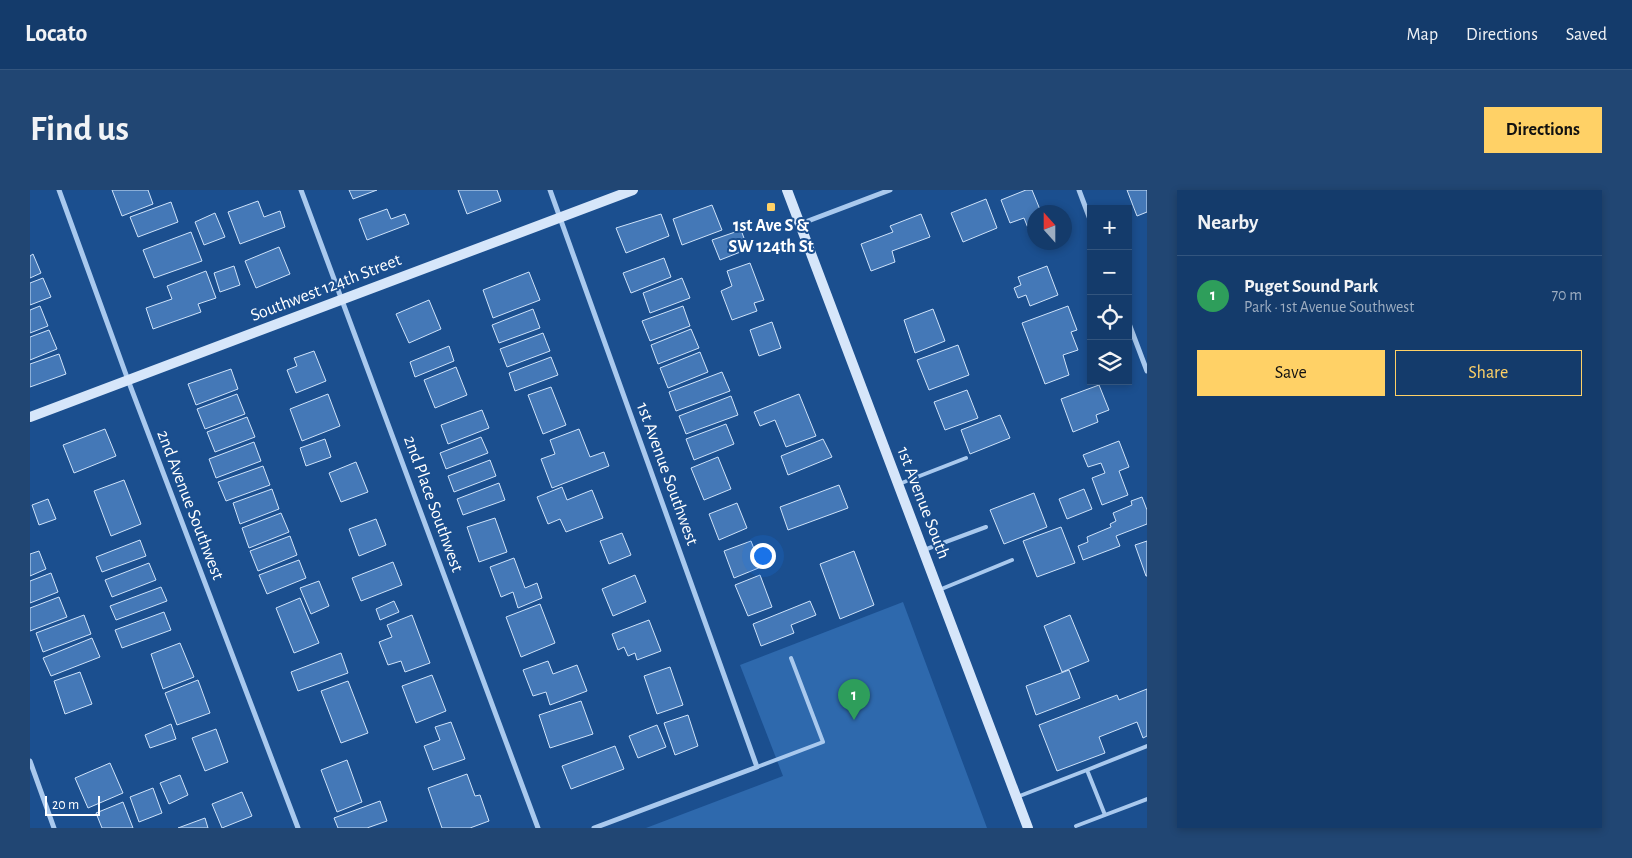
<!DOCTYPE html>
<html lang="en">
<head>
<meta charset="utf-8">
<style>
	:root { --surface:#143b6b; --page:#214673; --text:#f1f3f6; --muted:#9dadc1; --line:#33557e; --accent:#ffd166 }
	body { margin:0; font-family:"Alegreya Sans",sans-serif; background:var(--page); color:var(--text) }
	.controls { position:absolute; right:15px; top:15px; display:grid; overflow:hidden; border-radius:0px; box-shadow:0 2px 8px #0003 }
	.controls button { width:45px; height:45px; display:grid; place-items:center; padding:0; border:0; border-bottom:1px solid var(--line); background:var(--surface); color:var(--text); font:25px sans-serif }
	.compass { position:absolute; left:997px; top:15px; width:45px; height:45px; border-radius:50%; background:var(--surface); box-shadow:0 2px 8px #0003; rotate:339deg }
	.scale { position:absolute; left:15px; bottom:12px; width:55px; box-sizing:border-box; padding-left:5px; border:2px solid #fff; border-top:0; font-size:14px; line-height:18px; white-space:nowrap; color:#fff; -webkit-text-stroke:4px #1b4f8f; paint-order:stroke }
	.you { position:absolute; left:732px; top:365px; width:18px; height:18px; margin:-12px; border:4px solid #fff; border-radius:50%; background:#1a73e8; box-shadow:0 0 0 8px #1a73e833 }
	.badge { display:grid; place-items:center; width:32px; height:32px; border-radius:50%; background:var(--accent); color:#fff; font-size:16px; font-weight:700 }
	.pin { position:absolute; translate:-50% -41px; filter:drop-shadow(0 1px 2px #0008) }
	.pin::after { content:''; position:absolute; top:26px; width:18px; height:15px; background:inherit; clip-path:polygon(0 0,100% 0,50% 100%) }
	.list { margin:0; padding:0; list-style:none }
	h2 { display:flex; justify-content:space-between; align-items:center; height:65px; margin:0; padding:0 20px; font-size:21px }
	h2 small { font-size:16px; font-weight:400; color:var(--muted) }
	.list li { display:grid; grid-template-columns:32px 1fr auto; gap:15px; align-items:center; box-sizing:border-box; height:80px; padding:0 20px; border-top:1px solid var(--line) }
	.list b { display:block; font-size:19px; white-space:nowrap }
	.list p { margin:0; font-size:16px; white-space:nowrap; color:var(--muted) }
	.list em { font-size:16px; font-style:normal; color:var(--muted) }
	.actions { display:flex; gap:10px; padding:15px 20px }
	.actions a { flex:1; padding:11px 0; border:1px solid var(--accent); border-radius:0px; text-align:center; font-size:18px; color:var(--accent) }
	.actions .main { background:var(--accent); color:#111 }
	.icon { flex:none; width:28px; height:28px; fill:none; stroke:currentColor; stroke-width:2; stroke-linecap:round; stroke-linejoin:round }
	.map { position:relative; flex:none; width:1117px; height:638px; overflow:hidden; border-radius:0px }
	header { display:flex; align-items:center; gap:30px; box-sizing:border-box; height:70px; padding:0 25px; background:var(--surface); border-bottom:1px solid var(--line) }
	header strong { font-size:24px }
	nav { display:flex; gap:28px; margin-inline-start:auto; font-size:18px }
	.intro { display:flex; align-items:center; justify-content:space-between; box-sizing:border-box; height:120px; padding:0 30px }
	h1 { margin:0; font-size:35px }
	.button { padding:12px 22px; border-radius:0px; background:var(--accent); color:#111; font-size:18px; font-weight:700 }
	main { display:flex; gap:30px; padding:0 30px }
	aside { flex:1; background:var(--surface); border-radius:0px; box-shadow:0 2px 8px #0003 }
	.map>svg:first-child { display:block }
	.green { fill:#2e69ad }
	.building { fill:#4478b7; stroke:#cfe3fa }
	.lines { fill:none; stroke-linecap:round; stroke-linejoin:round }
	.lane { stroke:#a9c9ee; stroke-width:4 }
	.street { stroke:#a9c9ee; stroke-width:5 }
	.secondary { stroke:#d6e6fa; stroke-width:10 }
	.poi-dot { fill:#ffd166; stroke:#1b4f8f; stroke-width:2 }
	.labels { text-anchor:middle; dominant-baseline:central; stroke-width:4; stroke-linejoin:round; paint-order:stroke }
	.poi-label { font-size:18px; font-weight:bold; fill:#fff; stroke:#1b4f8f }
	.street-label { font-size:18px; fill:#fff; stroke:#1b4f8f }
</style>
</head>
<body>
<header>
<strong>Locato</strong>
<nav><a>Map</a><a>Directions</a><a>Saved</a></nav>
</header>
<div class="intro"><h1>Find us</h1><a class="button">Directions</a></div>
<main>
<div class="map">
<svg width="1117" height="638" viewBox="0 0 1117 638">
	<rect width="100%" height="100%" fill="#1b4f8f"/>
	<path class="green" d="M873 412 957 638H616L753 586 710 475Z"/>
	<path class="building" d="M82 0H118L123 14 92 26Z
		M319 0H347L323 9Z
		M428 0H467L471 11 437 24Z
		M996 0H1002L1011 22H1004V41L1000 43 994 28 980 33 971 10Z
		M1097 0H1117V22L1107 26Z
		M956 9 967 38 933 52 921 23Z
		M228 11 234 27 250 21 255 37 210 54 198 22Z
		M141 12 148 32 108 47 100 27Z
		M682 15 692 40 652 55 643 29Z
		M357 19 361 29 375 24 379 34 337 50 329 29Z
		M185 23 195 47 174 55 165 32Z
		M631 24 639 46 596 63 586 38Z
		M891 24 900 47 862 61 865 72 841 81 831 54 863 42 860 36Z
		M711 40 718 59 690 70 682 50Z
		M161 42 172 71 124 88 113 60Z
		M249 57 260 84 226 98 215 71Z
		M3 64 11 83 0 88V66Z
		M634 68 641 87 601 103 593 83Z
		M720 73 734 110 724 113 727 121 702 130 691 101 702 96 697 81Z
		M204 76 210 95 190 102 184 83Z
		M1017 76 1028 105 1000 116 996 105 988 108 984 98 991 95 988 87Z
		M176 81 186 108 168 114 171 122 123 139 116 118 142 109 137 96Z
		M499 82 510 110 463 128 453 100Z
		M13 88 21 107 0 115V93Z
		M652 88 660 108 620 123 613 103Z
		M399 110 411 139 379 153 366 124Z
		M10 116 18 136 0 143V120Z
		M653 116 660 136 620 151 612 131Z
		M1038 116 1047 140 1041 142 1048 160 1033 165 1039 185 1015 194 992 133Z
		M503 119 510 138 469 153 462 135Z
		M903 119 915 151 885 163 874 130Z
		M742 132 751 158 729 166 720 140Z
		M661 139 669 158 628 174 621 155Z
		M19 140 27 159 0 170V147Z
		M513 143 520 161 477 177 470 159Z
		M928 155 939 185 899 200 887 170Z
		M419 156 424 171 385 187 380 172Z
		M284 161 296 191 266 203 257 180 267 176 264 168Z
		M670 162 678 182 638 198 630 178Z
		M29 164 36 184 0 197V174Z
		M521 167 528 185 485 201 479 183Z
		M426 177 437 205 405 218 394 190Z
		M201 179 208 199 166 215 158 194Z
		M692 182 700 201 646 221 639 202Z
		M1069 195 1079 220 1066 225 1068 232 1043 242 1031 209Z
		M521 197 536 235 513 244 498 205Z
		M937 200 948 228 915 240 904 212Z
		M207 204 215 224 175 239 167 219Z
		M298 204 310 236 272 251 260 219Z
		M769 204 786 246 756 257 745 230 730 236 724 222Z
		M701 206 708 225 656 244 649 226Z
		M452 220 459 238 418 254 411 235Z
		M970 225 980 248 940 264 931 240Z
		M217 227 225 247 185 262 177 242Z
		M696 234 704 254 664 270 656 249Z
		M75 239 86 266 44 283 33 255Z
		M549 239 560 267 574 262 579 276 522 298 511 269 525 264 520 250Z
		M451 247 458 263 416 279 410 263Z
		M295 249 301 267 276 276 270 258Z
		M793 249 802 267 758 285 751 266Z
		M1089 251 1099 277 1089 281 1098 305 1072 315 1062 288 1075 283 1071 273 1058 277 1053 265Z
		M224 252 231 271 186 288 179 269Z
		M688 267 701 299 674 310 661 278Z
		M460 270 466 286 424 302 418 286Z
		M326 272 338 302 311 312 299 283Z
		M233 276 240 295 196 311 188 292Z
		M94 290 111 334 81 346 64 301Z
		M469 293 475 310 433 325 427 309Z
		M809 295 818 318 758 340 750 317Z
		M532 297 537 310 562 300 573 328 536 342 530 329 518 334 507 307Z
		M242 299 249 319 210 334 203 313Z
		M1054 299 1062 319 1037 329 1029 309Z
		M1004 303 1017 337 974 354 960 320Z
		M1112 307 1117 320V334L1086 346 1090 356 1053 370 1048 356 1058 352 1057 347 1081 337 1080 334 1086 331 1083 323 1102 315 1101 311Z
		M18 309 26 329 9 335 2 315Z
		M707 313 717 338 689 350 679 324Z
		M251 323 259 342 219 358 212 338Z
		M465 328 477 362 449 372 437 337Z
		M346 329 356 355 329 366 319 339Z
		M1031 337 1045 373 1007 387 993 351Z
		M592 343 601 365 579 374 570 351Z
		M260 346 267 365 228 381 220 361Z
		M110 350 116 366 72 382 66 367Z
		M721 351 731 377 704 388 694 361Z
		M1117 351V386H1116L1105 355Z
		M9 361 16 379 0 386V364Z
		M824 361 844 415 810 429 790 374Z
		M484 368 495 398 507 393 512 408 488 418 483 402 471 407 460 377Z
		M269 370 276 388 237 404 229 385Z
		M363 372 372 395 331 411 322 388Z
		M119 373 126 390 82 407 75 390Z
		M21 383 28 402 0 413V391Z
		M605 385 616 412 583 426 572 399Z
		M730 385 742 417 718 426 705 395Z
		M289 391 299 416 281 424 270 398Z
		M131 397 137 411 86 430 80 416Z
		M29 407 37 427 0 441V418Z
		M270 408 289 453 264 463 246 418Z
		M364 411 369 422 350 430 346 419Z
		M780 411 786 425 761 435 764 443 731 456 723 434Z
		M510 414 525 453 491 467 476 427Z
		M134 422 141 440 92 458 85 440Z
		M54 425 61 444 13 462 6 443Z
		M382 425 400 473 375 482 371 471 358 475 349 452 362 447 357 435Z
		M1040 425 1059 471 1032 482 1014 436Z
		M619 430 631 461 607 470 605 463 598 466 594 457 588 460 582 444Z
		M62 448 70 467 21 486 13 468Z
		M150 453 164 487 133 499 121 464Z
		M311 463 318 483 268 501 261 482Z
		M518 471 523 484 547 475 557 501 520 515 516 502 503 506 493 480Z
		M640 477 653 515 627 524 614 486Z
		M1039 480 1050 508 1006 525 996 496Z
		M50 482 62 514 35 524 24 491Z
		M402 485 416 521 386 533 372 496Z
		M168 490 180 523 147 535 135 503Z
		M318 491 338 543 311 553 291 501Z
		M1117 499V546L1113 548 1107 532 1069 547 1075 563 1027 581 1009 535 1087 505 1089 510Z
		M551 511 563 544 520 558 509 525Z
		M658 525 668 556 645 565 634 533Z
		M421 532 435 569 403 580 394 556 410 550 405 537Z
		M141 534 146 549 120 558 115 545Z
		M627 535 636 557 608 568 599 546Z
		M186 539 198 572 175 581 162 548Z
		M585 556 594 579 541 599 532 576Z
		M317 570 332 612 307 622 291 580Z
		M80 573 93 603 58 618 45 588Z
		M437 584 445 606 450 605 459 631 440 638H412L398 598Z
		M150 585 158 605 139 614 130 593Z
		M123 598 132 623 109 632 100 607Z
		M212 602 222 626 192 638 182 614Z
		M350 611 357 631 337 638H308L304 628Z
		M93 612 103 638H72L66 623Z
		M175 628 178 638H148Z"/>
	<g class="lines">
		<path class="lane" d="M869 294 936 268
			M894 360 956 337
			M909 400 982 370
			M727 577 793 552 761 468
			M1057 580 1117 556
			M987 607 1057 580 1075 625 1046 636
			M1075 625 1117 609"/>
		<path class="street" d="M29 0 98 190 268 638
			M271 0 508 638
			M520 0 727 577 564 638
			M1049 0 1061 32
			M770 34 860 0
			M1098 131 1117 181
			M0 571 24 638"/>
		<path class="secondary" d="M757 0 998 638
			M0 227 603 0"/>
	</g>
	<rect class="poi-dot" x="736" y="12" width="10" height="10" rx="2.5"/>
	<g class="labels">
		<g class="poi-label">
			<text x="741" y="36">1st Ave S &amp;<tspan x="741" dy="21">SW 124th St</tspan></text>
		</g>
		<g class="street-label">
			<text transform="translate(296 98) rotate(-21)">Southwest 124th Street</text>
			<text transform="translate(637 284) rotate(70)">1st Avenue Southwest</text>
			<text transform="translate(893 313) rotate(69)">1st Avenue South</text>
			<text transform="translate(403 314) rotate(70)">2nd Place Southwest</text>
			<text transform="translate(160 315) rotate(69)">2nd Avenue Southwest</text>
		</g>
	</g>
</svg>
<div class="controls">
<button>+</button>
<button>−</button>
<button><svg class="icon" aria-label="locate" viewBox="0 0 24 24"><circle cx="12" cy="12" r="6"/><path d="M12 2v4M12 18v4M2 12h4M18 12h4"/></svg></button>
<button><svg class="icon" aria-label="layers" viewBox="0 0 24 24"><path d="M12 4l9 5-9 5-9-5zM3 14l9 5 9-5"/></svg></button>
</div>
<svg class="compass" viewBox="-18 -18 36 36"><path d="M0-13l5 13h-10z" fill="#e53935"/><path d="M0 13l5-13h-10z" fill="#9dadc1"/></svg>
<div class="scale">20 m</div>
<div class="you"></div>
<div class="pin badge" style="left:824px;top:530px;background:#2e9e5b">1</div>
</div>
<aside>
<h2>Nearby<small></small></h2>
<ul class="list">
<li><span class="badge" style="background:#2e9e5b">1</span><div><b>Puget Sound Park</b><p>Park · 1st Avenue Southwest</p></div><em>70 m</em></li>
</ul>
<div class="actions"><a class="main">Save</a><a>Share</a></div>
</aside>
</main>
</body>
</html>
